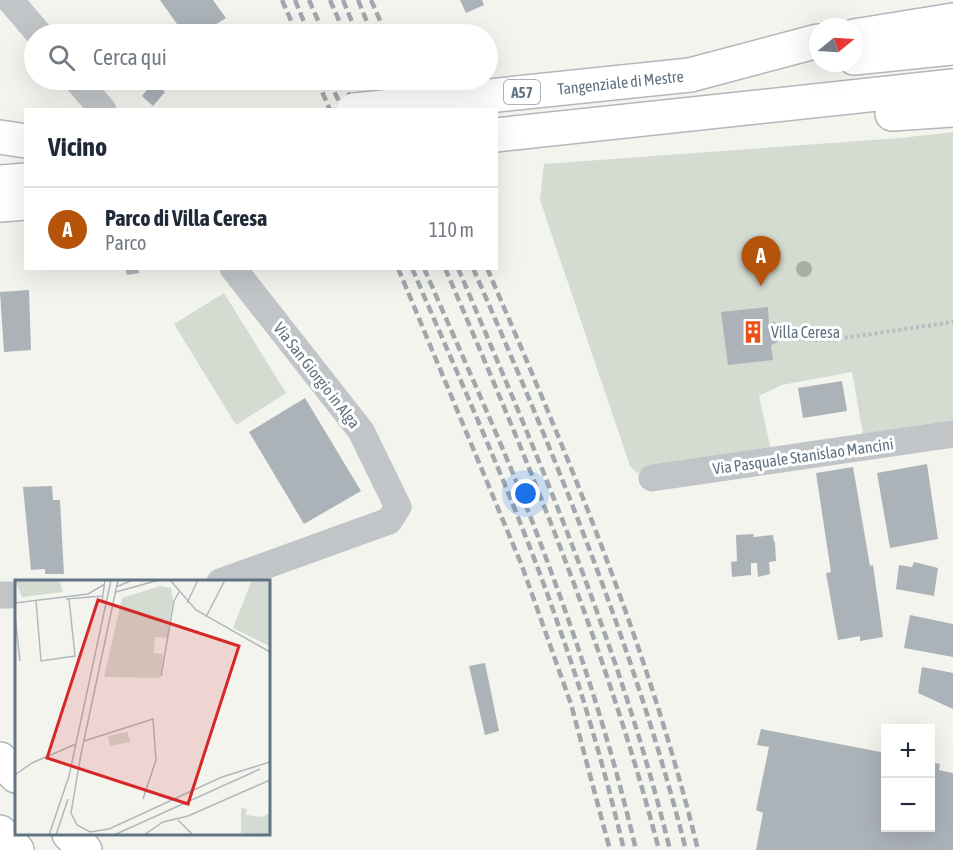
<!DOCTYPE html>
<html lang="it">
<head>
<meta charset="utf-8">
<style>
	:root { --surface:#fff; --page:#f6f6f7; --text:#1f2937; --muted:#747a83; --line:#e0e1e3; --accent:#b45309 }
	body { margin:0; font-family:"Asap Condensed",sans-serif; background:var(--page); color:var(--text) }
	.controls { position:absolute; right:18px; bottom:18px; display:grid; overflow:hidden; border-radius:0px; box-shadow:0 6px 24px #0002 }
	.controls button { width:54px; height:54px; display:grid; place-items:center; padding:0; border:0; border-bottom:2px solid var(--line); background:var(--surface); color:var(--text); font:30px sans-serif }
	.compass { position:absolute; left:809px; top:18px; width:54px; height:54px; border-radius:50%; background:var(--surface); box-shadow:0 6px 24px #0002; rotate:72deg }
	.you { position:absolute; left:526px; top:494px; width:21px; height:21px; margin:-15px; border:4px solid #fff; border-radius:50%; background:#1a73e8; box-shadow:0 0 0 9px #1a73e833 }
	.badge { display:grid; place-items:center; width:39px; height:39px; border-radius:50%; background:var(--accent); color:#fff; font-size:20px; font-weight:700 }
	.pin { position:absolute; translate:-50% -50px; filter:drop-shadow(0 2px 3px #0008) }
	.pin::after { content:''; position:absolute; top:32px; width:21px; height:18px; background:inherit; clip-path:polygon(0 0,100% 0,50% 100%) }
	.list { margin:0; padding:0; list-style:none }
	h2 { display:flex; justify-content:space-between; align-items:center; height:78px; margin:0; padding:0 24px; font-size:26px }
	h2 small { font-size:20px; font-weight:400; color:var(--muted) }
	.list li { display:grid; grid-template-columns:39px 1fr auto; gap:18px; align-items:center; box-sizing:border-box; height:84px; padding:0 24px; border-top:2px solid var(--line) }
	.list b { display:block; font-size:22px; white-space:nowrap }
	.list p { margin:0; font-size:20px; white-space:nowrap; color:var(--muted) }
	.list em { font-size:20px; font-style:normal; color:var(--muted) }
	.icon { flex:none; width:33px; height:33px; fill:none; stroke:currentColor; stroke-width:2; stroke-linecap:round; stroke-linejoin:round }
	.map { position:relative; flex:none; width:953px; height:850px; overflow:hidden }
	.search { position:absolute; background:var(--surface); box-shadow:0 6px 24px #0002; left:24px; top:24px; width:474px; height:66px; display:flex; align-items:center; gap:15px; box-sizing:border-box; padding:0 21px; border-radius:33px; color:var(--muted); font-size:22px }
	.panel { position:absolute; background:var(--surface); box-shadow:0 6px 24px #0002; left:24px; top:108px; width:474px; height:162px; border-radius:0px }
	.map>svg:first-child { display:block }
	.green { fill:#d4dbd0 }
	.building { fill:#abb2b8 }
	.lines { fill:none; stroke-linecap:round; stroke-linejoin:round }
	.highway-casing { stroke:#b3b7ba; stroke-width:36 }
	.path { stroke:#babdbf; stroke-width:4; stroke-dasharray:3 3; stroke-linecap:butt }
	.minor { stroke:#c1c5c8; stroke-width:27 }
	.highway { stroke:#fff; stroke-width:33 }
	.rail { stroke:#a1a7ad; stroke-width:4.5; stroke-dasharray:9 4.5; stroke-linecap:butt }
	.highway-bridge-casing { stroke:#b3b7ba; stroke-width:36; stroke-linecap:butt }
	.highway-bridge { stroke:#fff; stroke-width:33 }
	.tree { fill:#a5b0a0 }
	.labels { text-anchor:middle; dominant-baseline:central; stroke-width:6; stroke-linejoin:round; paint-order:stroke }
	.shield { fill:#fff; stroke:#909ca8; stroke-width:1.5 }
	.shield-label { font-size:15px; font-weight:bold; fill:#617282 }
	.street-label { font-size:16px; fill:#617282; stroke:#fff }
	.poi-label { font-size:16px; fill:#617282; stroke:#fff; text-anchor:start }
	.inset-road { fill:none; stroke:#b0b8bc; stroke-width:1.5 }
	.view { fill:#d62828; fill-opacity:0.15; stroke:#d62828; stroke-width:3 }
	.inset-edge { fill:none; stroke:#617282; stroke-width:3 }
</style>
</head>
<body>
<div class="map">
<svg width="953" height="850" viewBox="0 0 953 850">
	<rect width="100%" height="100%" fill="#f4f4ef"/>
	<path class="green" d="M953 132V427L864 440 852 372 782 385 759 396 771 450 637 473 630 466 540 200 544 164 900 138Z
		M224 293 286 393 236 425 174 324Z"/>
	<path class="building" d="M160 0H213L226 18 201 34H184Z
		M460 0H482L484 5 466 13Z
		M153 82 165 92 153 106 142 96Z
		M125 268H138L139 273 127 275Z
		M29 290 31 350 4 352 0 292Z
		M768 307 769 323 774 322 782 328V336L776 343 771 345 773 360 728 365 721 312Z
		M842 381 847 411 803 418 798 388Z
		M305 398 361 491 304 524 249 432Z
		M927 464 938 539 890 548 877 473Z
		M853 467 870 566 873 565 883 637 860 641V636L838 640 826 573 831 572 816 473Z
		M52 486 53 500H60L64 574H45V569L31 570 23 487Z
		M754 534 753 537 773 535 774 542H775L776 561 769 562 770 574 758 577 757 563H751V575L732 577 731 562 737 561 736 535Z
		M914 562 938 568 934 596 896 589 899 565 912 567Z
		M910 615 953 624V657L904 648Z
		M485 663 499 731 485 735 469 666Z
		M922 667 953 673V709L918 693Z
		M761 729 886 753V828H930V762L940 764 939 770 953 773V850H756L763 813 756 810 769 747 757 745Z"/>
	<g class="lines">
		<g class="highway-casing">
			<path id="highway" d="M854 36 953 20
				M854 58 953 48
				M690 75 818 41
				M892 114 953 110
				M496 135 953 86
				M0 137 26 141
				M0 182 26 180
				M0 205 26 203
				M0 759 16 776
				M0 832 17 850
				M69 834 85 850"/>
		</g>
		<path class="path" d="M785 339 830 340 953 322"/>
		<path class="minor" d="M10 0 39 34
			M77 80 103 110
			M652 478 953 434
			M220 582 389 521 398 507 361 431 233 268
			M0 595H16"/>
		<use href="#highway" class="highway"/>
		<path class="rail" d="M282 0 297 34
			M295 0 309 34
			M309 0 324 34
			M330 0 345 34
			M343 0 357 34
			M358 0 372 34
			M371 0 386 34
			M317 80 330 110
			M329 80 343 110
			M343 80 356 110
			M364 80 377 110
			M377 80 390 110
			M392 80 405 110
			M405 80 418 110
			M398 268 522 566 571 704 610 850
			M412 268C463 387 517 505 559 627 585 700 606 775 624 850
			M424 268C466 365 510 460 546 558 582 654 613 751 636 850
			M445 268C527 459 607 649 659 850
			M458 268C539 459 621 649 670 850
			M473 268C556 458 635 649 686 850
			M487 268C569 458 649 649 698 850"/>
		<g class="highway-bridge-casing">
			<g id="highway-bridge">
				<path id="s1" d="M354 110 690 75"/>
			</g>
		</g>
		<use href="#highway-bridge" class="highway-bridge"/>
	</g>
	<circle class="tree" cx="804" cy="269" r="8"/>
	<defs>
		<g id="building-bare" transform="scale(1.8)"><path d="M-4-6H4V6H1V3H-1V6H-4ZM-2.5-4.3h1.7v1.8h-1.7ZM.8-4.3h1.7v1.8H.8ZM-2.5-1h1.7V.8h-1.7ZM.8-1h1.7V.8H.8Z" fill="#eb5118" stroke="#fff" stroke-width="2.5" paint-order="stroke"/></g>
	</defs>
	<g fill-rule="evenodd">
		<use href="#building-bare" x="753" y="332"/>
	</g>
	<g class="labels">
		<rect class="shield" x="504" y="80" width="36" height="24" rx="4.5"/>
		<g class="shield-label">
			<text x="522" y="92">A57</text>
		</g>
		<g class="street-label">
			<text stroke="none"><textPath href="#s1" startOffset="268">Tangenziale di Mestre</textPath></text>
			<text transform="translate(317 375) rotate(52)">Via San Giorgio in Alga</text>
			<text transform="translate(803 456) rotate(-8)">Via Pasquale Stanislao Mancini</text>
		</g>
		<g class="poi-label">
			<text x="771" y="332">Villa Ceresa</text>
		</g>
	</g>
	<g transform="translate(15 580)">
		<rect width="255" height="255" fill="#f4f4ef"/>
		<path d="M0 0H44L48 12 7 17ZM237 0H255L254 66 218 48ZM145 6 156 8 158 20 152 58 140 57 139 73 148 74 145 98 89 97 107 18ZM113 152 115 162 95 166 93 156ZM226 228 232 229 231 235 248 237 255 232V255L226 253Z" fill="#d4dbd0"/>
		<path class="inset-road" d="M155 0 181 30 255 72M101 7 118 0M101 12 144 0M51 19 88 16M21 21 26 81 60 76 54 19M87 22 90 0M0 23 73 14 90 4M172 23 183 0M0 35 5 81M191 37 210 0M146 96 159 21 164 12M69 161 138 139 141 180 128 219M66 174 56 233 62 245 75 252 94 249 207 197 255 182M65 179 103 0M0 195 17 183 61 164M163 240 177 254M34 255 54 196 96 0M41 255 53 219M99 255 245 189M129 255 148 242 173 236 255 200"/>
		<path class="view" d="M83 20 224 66 173 224 32 178Z"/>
		<rect width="255" height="255" class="inset-edge"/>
	</g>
</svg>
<div class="controls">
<button>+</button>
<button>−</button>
</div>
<svg class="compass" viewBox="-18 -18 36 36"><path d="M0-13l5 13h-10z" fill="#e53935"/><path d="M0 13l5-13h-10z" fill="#747a83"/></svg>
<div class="you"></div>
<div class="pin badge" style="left:761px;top:286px">A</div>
<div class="search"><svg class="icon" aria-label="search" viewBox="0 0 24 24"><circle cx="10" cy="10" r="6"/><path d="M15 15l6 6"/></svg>Cerca qui</div>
<section class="panel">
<h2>Vicino<small></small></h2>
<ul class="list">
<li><span class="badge">A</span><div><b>Parco di Villa Ceresa</b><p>Parco</p></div><em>110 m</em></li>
</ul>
</section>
</div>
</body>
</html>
